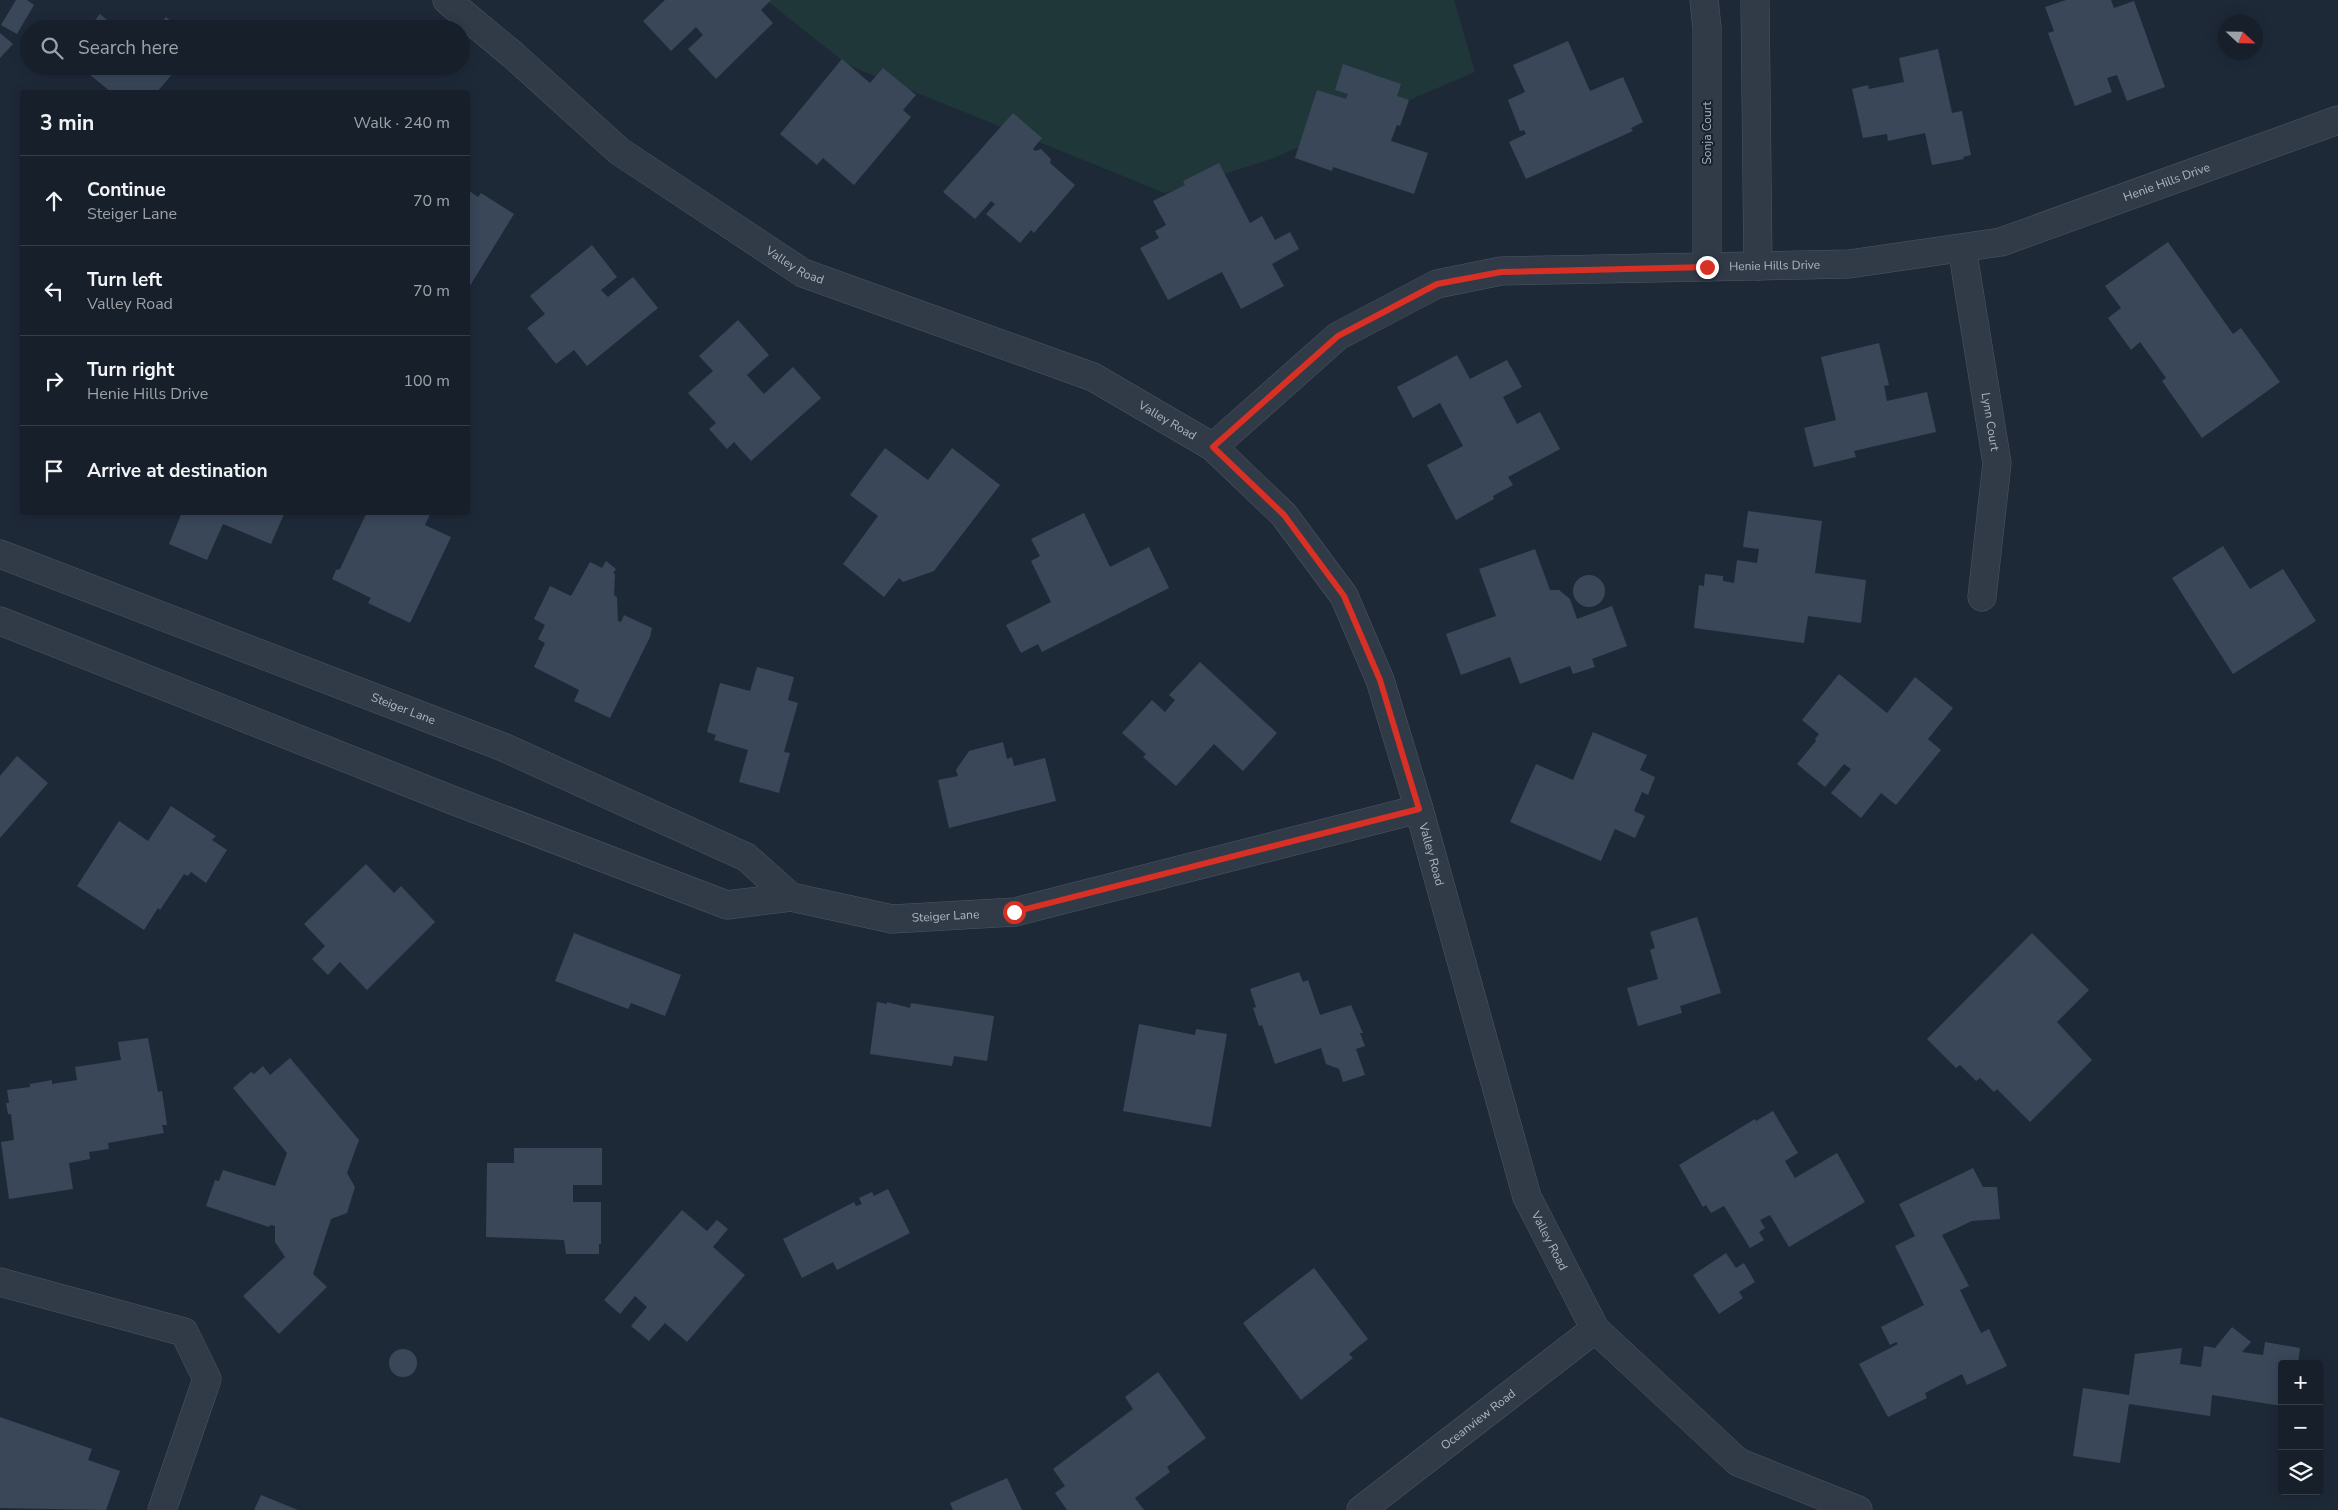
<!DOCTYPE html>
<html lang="en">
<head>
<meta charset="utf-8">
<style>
	:root { --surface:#161f2a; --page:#1f2732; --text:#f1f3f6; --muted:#9ea2a8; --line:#353d47 }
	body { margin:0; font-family:"Nunito Sans",sans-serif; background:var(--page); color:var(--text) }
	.controls { position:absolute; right:15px; bottom:15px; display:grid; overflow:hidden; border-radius:5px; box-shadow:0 2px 12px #0003 }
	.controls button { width:45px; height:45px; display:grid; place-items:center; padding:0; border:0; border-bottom:1px solid var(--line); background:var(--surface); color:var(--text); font:25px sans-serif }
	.compass { position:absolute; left:2218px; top:15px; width:45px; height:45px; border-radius:50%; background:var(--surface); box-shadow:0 2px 12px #0003; rotate:112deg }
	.stop { position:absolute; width:15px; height:15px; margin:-11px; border:4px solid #d93025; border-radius:50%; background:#fff }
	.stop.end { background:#d93025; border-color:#fff; box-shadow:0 1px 5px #0008 }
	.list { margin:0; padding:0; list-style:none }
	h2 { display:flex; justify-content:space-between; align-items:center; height:65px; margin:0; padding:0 20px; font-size:21px }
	h2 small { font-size:16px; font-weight:400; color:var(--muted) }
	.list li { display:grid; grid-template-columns:32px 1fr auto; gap:15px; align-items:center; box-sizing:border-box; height:90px; padding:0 20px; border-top:1px solid var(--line) }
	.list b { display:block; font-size:19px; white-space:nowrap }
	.list p { margin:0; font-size:16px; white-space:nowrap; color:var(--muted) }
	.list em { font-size:16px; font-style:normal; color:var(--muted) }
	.icon { flex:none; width:28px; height:28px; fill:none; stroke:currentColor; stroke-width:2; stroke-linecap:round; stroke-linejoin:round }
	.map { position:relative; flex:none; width:2338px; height:1510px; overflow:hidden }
	.search { position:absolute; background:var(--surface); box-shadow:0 2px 12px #0003; left:20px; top:20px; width:450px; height:55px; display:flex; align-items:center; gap:12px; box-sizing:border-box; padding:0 18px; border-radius:28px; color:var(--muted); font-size:19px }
	.panel { position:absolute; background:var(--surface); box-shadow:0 2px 12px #0003; left:20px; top:90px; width:450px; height:425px; border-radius:5px }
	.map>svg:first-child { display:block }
	.green { fill:#203739 }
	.building { fill:#394759 }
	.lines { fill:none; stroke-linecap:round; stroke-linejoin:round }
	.minor-casing { stroke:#4c5664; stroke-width:29 }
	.minor { stroke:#313b48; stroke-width:28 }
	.route { stroke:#d93025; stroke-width:6 }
	.labels { text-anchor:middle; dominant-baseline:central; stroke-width:4; stroke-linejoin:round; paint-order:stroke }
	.street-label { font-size:12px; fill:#abb6c6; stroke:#17202d }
</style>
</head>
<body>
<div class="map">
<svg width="2338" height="1510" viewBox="0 0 2338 1510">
	<rect width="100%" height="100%" fill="#1e2938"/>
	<path class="green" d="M766 0H1454L1475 72 1271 159 1165 193 848 65Z"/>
	<path class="building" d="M16 0H27L34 5 17 34 1 25Z
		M665 0H771L761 10 773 23 716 79 688 49 703 35 696 27 671 51 643 21Z
		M2066 0H2111L2114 8 2134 1 2165 87 2127 101 2117 75 2107 78 2112 92 2075 106 2048 33 2054 31 2045 7Z
		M100 14 118 29H88Z
		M166 17 181 29H156Z
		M0 33 13 44 0 58Z
		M1568 41 1590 91 1623 77 1643 122 1631 128 1633 131 1526 179 1509 142 1526 134 1524 130 1520 131 1508 100 1525 92 1513 65Z
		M1938 49 1952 113 1962 111 1971 155 1963 157 1964 159 1932 165 1925 133 1888 141 1887 134 1863 138 1852 89 1868 85 1869 89 1904 82 1899 58Z
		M842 59 870 83 883 68 916 95 903 110 911 117 854 185 823 158 817 165 780 134Z
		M1343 64 1401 84 1397 96 1409 100 1400 126 1397 125 1391 141 1428 153 1414 194 1333 167 1332 171 1295 158 1317 90 1346 99 1348 94 1335 90Z
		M79 66H179L157 92H111Z
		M1013 113 1042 138 1033 149 1035 151 1041 149 1051 159 1050 163 1075 185 1034 233 1031 230 1020 243 986 214 995 204 991 201 975 219 943 192Z
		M1219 163 1250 223 1262 216 1275 240 1290 232 1299 249 1272 264 1284 286 1241 309 1222 272 1168 300 1140 248 1159 238 1155 231 1166 225 1153 201 1185 185 1183 181Z
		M468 190 478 197 481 193 514 214 468 289Z
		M2168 242 2233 334 2241 328 2280 382 2202 438 2162 381 2166 378 2140 342 2131 350 2108 318 2121 308 2105 286Z
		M592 245 617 277 601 290 608 297 633 277 658 308 587 366 574 350 556 364 527 328 545 314 530 296Z
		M738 320 769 355 747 375 764 394 793 367 821 398 751 461 734 442 727 449 709 429 716 423 688 393 713 371 699 356Z
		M1879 343 1889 385 1884 386 1887 401 1927 392 1936 432 1854 451 1856 457 1814 467 1804 428 1836 420 1821 357Z
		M1457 355 1470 379 1507 360 1522 387 1503 397 1517 424 1540 412 1560 449 1508 477 1513 485 1493 496 1494 499 1456 520 1427 465 1463 446 1440 403 1413 418 1397 387Z
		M885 448 928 480 952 448 1000 485 934 571 903 582 899 578 884 597 843 564 878 516 850 495Z
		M1748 511 1822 521 1815 573 1866 580 1861 623 1808 616 1804 643 1694 628 1699 585 1704 586 1705 574 1723 576V581L1734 583 1737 560 1757 563 1759 549 1743 547Z
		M182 512H285L271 544 223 524 207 560 169 544Z
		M367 512H431L425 525 451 537 410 623 368 603 371 598 332 579 336 570 340 569Z
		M1084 513 1110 567 1149 547 1169 588 1042 652 1038 644 1021 653 1006 625 1051 602 1031 561 1040 556 1031 539Z
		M2223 546 2250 589 2283 569 2316 621 2233 674 2172 578Z
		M1535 549 1550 590H1559L1570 599 1577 619 1612 606 1627 646 1592 659 1595 667 1573 674 1570 666 1520 684 1510 657 1461 675 1446 634 1496 616 1479 569Z
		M606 561 616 569 613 573 615 574 614 595 617 597 618 621 621 622 624 615 652 628 650 637 610 718 574 701 579 690 534 667 545 643 538 639 545 625 534 619 550 586 571 596 590 562 602 568Z
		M1573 591a16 16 0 1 1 32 0a16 16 0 1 1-32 0Z
		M1200 662 1277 733 1243 771 1214 744 1176 786 1143 757 1146 754 1122 733 1152 700 1165 712 1175 700 1169 695Z
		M757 667 794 677 788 700 798 703 784 752 790 753 779 793 739 782 748 750 714 740 716 735 707 732 720 683 750 691Z
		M1839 674 1887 713 1915 677 1953 708 1928 739 1941 750 1896 805 1881 793 1861 818 1831 793 1851 769 1844 764 1825 787 1797 764 1816 741 1815 739 1819 734 1802 720Z
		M1593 732 1647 755 1640 770 1655 777 1648 795 1642 792 1634 811 1645 816 1635 838 1615 829 1601 861 1510 822 1536 764 1573 780Z
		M1003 742 1007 759 1012 757 1014 766 1045 758 1056 801 949 828 938 780 958 776 956 770 969 751Z
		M17 756 48 783 0 838V776Z
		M171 806 216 836 212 840 227 850 206 883 191 872 188 876 184 874 160 910 158 908 144 930 77 886 119 821 148 841Z
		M366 864 394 893 401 886 435 922 367 990 340 962 328 975 312 959 325 946 304 924Z
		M1697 917 1721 993 1680 1006 1682 1013 1638 1026 1627 988 1658 979 1650 950 1655 948 1650 932Z
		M574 933 681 975 665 1016 631 1003 628 1009 555 981Z
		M2032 933 2089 990 2057 1022 2092 1060 2030 1122 1997 1089 1994 1092 1980 1078 1976 1081 1960 1065 1956 1068 1927 1039Z
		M1299 972 1303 982 1308 980 1320 1015 1351 1005 1363 1033H1360L1365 1046 1356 1049 1365 1075 1343 1082 1339 1069 1326 1064 1321 1048 1275 1064 1262 1025 1259 1026 1253 1008 1256 1007 1250 989Z
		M877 1002 887 1004V1002L910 1008 911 1003 994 1016 987 1061 954 1056 952 1066 870 1054Z
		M1139 1024 1195 1035 1196 1029 1227 1034 1211 1127 1123 1111Z
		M148 1038 158 1092 162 1091 167 1125H162L164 1133 108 1143 109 1149 89 1152 90 1159 69 1163 73 1189 9 1199 1 1142 14 1140 11 1114H8L6 1103H9L7 1090 30 1087V1084L52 1080V1084L77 1080 75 1067 121 1060 118 1042Z
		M290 1058 359 1140 347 1173 355 1187 347 1213 331 1219 313 1274 327 1287 279 1334 243 1296 285 1257 275 1242V1226L270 1225 269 1227 206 1206 215 1180 219 1181 223 1170 275 1186 287 1153 233 1088 251 1072 254 1074 263 1066 270 1075Z
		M1773 1111 1798 1153 1785 1161 1795 1178 1837 1153 1865 1202 1789 1247 1770 1215 1760 1220 1765 1228 1759 1232 1764 1240 1750 1248 1724 1206 1711 1213 1706 1205 1703 1207 1679 1165 1755 1119 1756 1121Z
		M514 1148H602V1185H573V1202H601V1244H599V1254H566L564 1240 486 1237 487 1163H514Z
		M1973 1168 1983 1187H1997L2000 1219 1972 1221 1942 1235 1969 1286 1960 1290 1981 1333 1989 1329 2007 1366 1967 1385 1962 1374 1925 1393 1927 1398 1888 1417 1859 1364 1898 1344 1896 1342 1890 1345 1881 1327 1924 1305 1895 1246 1915 1236 1899 1204Z
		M888 1189 910 1233 837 1270 833 1262 802 1278 783 1239 854 1202 856 1206 862 1204 859 1198 872 1192 874 1196Z
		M682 1210 707 1231 717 1220 728 1229 713 1247 745 1275 687 1342 665 1323 649 1341 631 1326 647 1307 635 1296 620 1314 604 1300Z
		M1726 1253 1736 1268 1744 1263 1755 1282 1739 1292 1743 1298 1719 1314 1693 1275Z
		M1314 1268 1368 1339 1349 1354 1353 1358 1301 1400 1243 1323Z
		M2232 1327 2251 1342 2242 1352 2263 1355 2265 1342 2300 1348 2298 1364H2282V1406L2212 1395 2210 1416 2129 1404 2120 1463 2073 1456 2083 1388 2129 1395 2135 1354 2182 1348 2180 1364 2201 1367 2204 1346 2215 1348Z
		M389 1363a14 14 0 1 1 28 0a14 14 0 1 1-28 0Z
		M1158 1372 1206 1438 1167 1467 1170 1472 1135 1498 1144 1510H1067L1055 1493 1065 1486 1053 1469 1133 1409 1125 1397Z
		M0 1417 92 1449 88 1460 120 1471 106 1510 0 1508Z
		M1007 1478 1022 1510H953L950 1503Z
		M261 1495 298 1510H254Z"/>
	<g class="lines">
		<g class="minor-casing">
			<g id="minor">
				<path id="s1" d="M447 0 513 55 619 151 803 273 1093 377 1213 447 1284 515 1344 596 1380 680 1419 809 1527 1197 1595 1329 1738 1462 1858 1510"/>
				<path d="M1704 0 1707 28V267"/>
				<path d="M1755 0 1758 266"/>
				<path id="s2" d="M1962 248 1997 463 1982 597"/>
				<path id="s3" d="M1213 447 1338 336 1437 284 1501 271 1849 264 2001 242 2338 120"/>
				<path id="s4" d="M0 554 503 747 746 857 791 897"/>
				<path id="s5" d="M0 621 452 800 727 905 791 897 892 919 1015 912 1419 809"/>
				<path d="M0 1282 184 1332 207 1379 162 1510"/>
				<path id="s6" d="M1361 1510 1595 1329"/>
			</g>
		</g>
		<use href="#minor" class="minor"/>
	</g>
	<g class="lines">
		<path class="route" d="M1014 912 1419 809 1380 680 1344 596 1284 515 1213 447 1338 336 1437 284 1501 272 1707 267"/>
	</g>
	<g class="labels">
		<g class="street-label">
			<text transform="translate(1707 133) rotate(-90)">Sonja Court</text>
			<text stroke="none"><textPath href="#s3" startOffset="1022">Henie Hills Drive</textPath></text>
			<text stroke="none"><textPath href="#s1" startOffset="439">Valley Road</textPath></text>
			<text stroke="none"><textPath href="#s3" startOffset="618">Henie Hills Drive</textPath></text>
			<text stroke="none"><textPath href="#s1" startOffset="844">Valley Road</textPath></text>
			<text stroke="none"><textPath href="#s2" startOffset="176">Lynn Court</textPath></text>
			<text stroke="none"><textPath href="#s4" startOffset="432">Steiger Lane</textPath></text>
			<text stroke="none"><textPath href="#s1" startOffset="1369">Valley Road</textPath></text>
			<text stroke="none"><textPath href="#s5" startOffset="1002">Steiger Lane</textPath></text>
			<text stroke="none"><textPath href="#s1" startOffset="1774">Valley Road</textPath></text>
			<text stroke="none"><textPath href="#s6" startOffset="148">Oceanview Road</textPath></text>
		</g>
	</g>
</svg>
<div class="controls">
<button>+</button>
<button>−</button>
<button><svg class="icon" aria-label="layers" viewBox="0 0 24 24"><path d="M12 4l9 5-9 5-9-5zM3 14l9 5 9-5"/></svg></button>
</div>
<svg class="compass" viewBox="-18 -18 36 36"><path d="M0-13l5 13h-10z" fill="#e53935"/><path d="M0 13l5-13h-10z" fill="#9ea2a8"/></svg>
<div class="stop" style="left:1014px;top:912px"></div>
<div class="stop end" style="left:1707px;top:267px"></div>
<div class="search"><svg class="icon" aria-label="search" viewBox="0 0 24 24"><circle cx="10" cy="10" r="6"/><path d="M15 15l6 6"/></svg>Search here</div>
<section class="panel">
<h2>3 min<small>Walk · 240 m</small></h2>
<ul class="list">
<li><svg class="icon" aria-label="ahead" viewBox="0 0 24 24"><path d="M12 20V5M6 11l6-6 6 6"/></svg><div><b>Continue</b><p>Steiger Lane</p></div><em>70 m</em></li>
<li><svg class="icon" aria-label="left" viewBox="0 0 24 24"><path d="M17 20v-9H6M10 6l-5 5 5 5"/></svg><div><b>Turn left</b><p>Valley Road</p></div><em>70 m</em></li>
<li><svg class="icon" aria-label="right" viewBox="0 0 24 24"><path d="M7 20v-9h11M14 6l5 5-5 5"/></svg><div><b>Turn right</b><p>Henie Hills Drive</p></div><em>100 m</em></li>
<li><svg class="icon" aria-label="arrive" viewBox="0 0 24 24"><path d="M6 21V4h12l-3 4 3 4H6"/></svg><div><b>Arrive at destination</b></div></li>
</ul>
</section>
</div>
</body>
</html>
